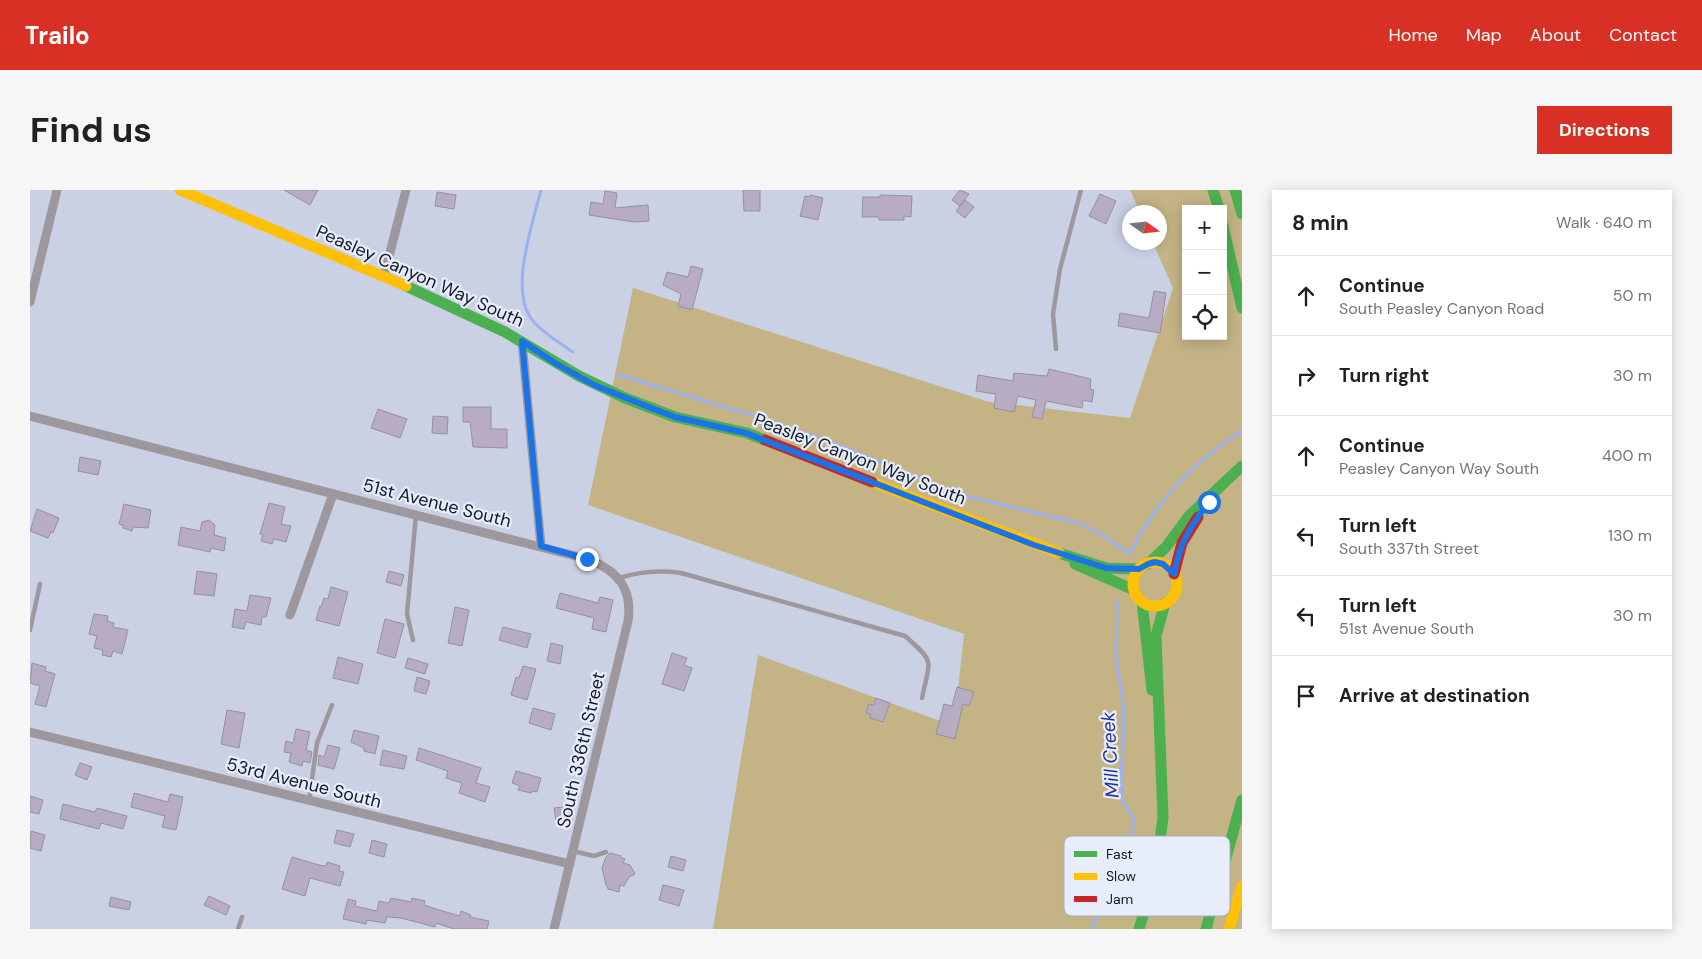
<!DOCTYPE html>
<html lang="en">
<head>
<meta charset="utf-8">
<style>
	:root { --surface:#fff; --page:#f6f6f6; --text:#202124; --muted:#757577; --line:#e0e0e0; --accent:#d93025 }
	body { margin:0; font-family:"DM Sans",sans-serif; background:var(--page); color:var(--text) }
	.controls { position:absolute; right:15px; top:15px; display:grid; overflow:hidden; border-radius:0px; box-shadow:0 2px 12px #0003 }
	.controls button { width:45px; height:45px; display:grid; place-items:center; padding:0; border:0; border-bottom:1px solid var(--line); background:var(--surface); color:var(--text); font:25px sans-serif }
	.compass { position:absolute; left:1092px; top:15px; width:45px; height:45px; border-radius:50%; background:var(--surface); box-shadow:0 2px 12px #0003; rotate:104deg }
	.stop { position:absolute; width:15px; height:15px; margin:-11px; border:4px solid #1a73e8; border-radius:50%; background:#fff }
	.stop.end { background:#1a73e8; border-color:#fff; box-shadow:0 1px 5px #0008 }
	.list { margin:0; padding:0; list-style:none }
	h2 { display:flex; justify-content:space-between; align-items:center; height:65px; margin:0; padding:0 20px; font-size:21px }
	h2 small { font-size:16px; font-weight:400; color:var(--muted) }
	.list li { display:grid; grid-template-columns:32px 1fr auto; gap:15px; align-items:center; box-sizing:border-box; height:80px; padding:0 20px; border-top:1px solid var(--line) }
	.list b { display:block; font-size:19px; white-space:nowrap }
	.list p { margin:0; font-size:16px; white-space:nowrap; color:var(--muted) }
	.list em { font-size:16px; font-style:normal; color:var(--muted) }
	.icon { flex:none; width:28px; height:28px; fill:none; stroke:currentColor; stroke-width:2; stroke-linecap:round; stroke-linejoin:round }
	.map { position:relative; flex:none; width:1212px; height:739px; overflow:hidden; border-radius:0px }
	header { display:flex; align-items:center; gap:30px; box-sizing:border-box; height:70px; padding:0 25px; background:var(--accent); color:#fff }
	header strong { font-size:24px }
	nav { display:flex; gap:28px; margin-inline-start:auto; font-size:18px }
	.intro { display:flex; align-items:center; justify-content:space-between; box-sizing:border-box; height:120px; padding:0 30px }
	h1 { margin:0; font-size:35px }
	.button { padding:12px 22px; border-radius:0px; background:var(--accent); color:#fff; font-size:18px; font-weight:700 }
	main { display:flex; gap:30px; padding:0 30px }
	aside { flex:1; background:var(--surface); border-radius:0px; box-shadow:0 2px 12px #0003 }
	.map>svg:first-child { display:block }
	.forest { fill:#c3b385; fill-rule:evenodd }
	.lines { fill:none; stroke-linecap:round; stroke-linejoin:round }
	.stream { stroke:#9cb1f0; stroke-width:3 }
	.building { fill:#b7acc2; stroke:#94919f }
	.lane { stroke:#9d979e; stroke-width:4.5 }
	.street { stroke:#9d979e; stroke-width:9 }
	.fast { stroke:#4caf50; stroke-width:11 }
	.slow { stroke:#ffc107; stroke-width:11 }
	.jam { stroke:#c62828; stroke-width:11 }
	.route { stroke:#1a73e8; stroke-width:6 }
	.labels { text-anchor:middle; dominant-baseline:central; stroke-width:4.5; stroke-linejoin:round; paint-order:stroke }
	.street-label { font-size:18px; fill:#151926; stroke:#e8edfc }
	.water-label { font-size:19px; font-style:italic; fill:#22328d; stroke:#e8edfc }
	.key { fill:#e8edfc; stroke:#a9adbc; stroke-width:1 }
	.key-label { font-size:14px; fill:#151926 }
</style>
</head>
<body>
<header>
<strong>Trailo</strong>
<nav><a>Home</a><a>Map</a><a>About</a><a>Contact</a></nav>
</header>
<div class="intro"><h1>Find us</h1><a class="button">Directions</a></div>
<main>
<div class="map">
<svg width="1212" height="739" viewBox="0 0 1212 739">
	<rect width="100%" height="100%" fill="#cad1e5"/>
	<path class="forest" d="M1100 0H1212V739H683L728 465 924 536 934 444 558 315 603 98 959 212 1100 228 1143 98 1123 53 1130 52V22H1110ZM1156 19H1193V146H1156Z"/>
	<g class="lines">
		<path class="stream" d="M511 0C503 33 478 102 503 131 514 144 530 153 543 162
			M589 185 738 230 803 253 932 305 1049 333 1076 347 1100 364C1125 312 1163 272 1212 241
			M1062 739 1102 641 1104 629 1093 612 1091 592 1094 536 1093 511 1086 467 1087 410"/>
	</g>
	<path class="building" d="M254 0H288L280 15Z
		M713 0H730V21H714Z
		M930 0 939 4 930 16 922 10Z
		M575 1 587 3 585 18 618 15 619 31 604 32 559 25 561 12 573 14Z
		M407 2 426 5 424 19 405 16Z
		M1070 4 1086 11 1076 34 1059 26Z
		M780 5 793 8 788 30 770 26 775 6 780 7Z
		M850 5 882 6 881 27 874 26V30H849V27H832L833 7H850Z
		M935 10 944 17 935 28 926 21Z
		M661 76 673 79 662 120 648 116 651 104 633 95 637 82 658 87Z
		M1124 101 1136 103 1130 143 1088 136 1090 123 1119 128Z
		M1019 179 1061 189 1060 199 1064 200 1062 212 1053 210 1052 218 1016 211 1012 229 1002 227 1006 210 988 206 984 222 964 218 966 204 946 201 948 185 983 191 984 183 1017 186Z
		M433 217H461V239H477V258L443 257 440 232H433Z
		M348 219 377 229 370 248 341 238Z
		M403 226 418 227 417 244 402 243Z
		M50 267 71 271 68 285 48 281Z
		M239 313 255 317 251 334 261 336 256 352 244 349 242 354 231 351 233 345 230 344Z
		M94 314 121 320 118 338 103 337 102 341 93 338 94 336 89 334Z
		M7 319 29 328 23 343 21 342 18 348 0 341Z
		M179 330 185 335 184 345 196 348 194 361 181 358 180 362 148 355 151 337 170 341 172 332Z
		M167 381 187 384 184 406 164 404Z
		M359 381 374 385 371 396 356 392Z
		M301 397 318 402 309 436 286 430 290 416 291 417 294 408 298 409Z
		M530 403 568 413 570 407 583 410 576 442 562 439 564 428 526 418Z
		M220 405 241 408 236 427H232L231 435 216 432 214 439 202 437 205 419 217 421Z
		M425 417 439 420 432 456 418 453Z
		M64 424 78 426 77 431 84 433 83 437 98 440 92 464 83 461 81 467 72 465 73 460 64 458 67 446 59 444Z
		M355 429 374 434 365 468 347 463Z
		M473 437 501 444 497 458 469 450Z
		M521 453 533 456 530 474 517 471Z
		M642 463 657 468 654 475 662 478 654 501 632 494Z
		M308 467 333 474 328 494 303 488Z
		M378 468 398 474 395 484 375 478Z
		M2 473 16 477 15 481 25 484 16 517 5 514 10 496 0 493Z
		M493 476 506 479 497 510 481 505 486 487 489 488Z
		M387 487 400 491 396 504 384 501Z
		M927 497 944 502 939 516 933 514 925 549 906 544 914 514 922 516Z
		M846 508 860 513 853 532 840 528 841 525 836 523 839 514 844 515Z
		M503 518 525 524 521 540 499 533Z
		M197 520 215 523 209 558 191 554Z
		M266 539 280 542 276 560 282 562 280 573 273 571 272 576 259 572 261 563 254 562 256 551 263 553Z
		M324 540 349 546 345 564 334 561V558L321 552Z
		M298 555 310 558 304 579 288 575 289 565 294 567Z
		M389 558 451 578 446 593 460 597 455 612 429 603 432 593 416 588 418 581 386 570Z
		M353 560 377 566 374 579 350 575Z
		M50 573 62 577 57 590 45 585Z
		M486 581 511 588 507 602 502 601 501 603 488 600 490 596 482 593Z
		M104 603 138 612 140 604 153 607 146 640 132 637 135 626 101 617Z
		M0 606 13 610 9 624 0 622Z
		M33 614 65 622 67 618 97 626 93 639 71 633 69 639 30 629Z
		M535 617 537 630 526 631 524 618Z
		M307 640 324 644 320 657 304 653Z
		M1 641 15 645 11 661 0 658Z
		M342 650 357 654 354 667 339 663Z
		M580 663 591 666V668L595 669 593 673 600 675 605 684 599 687 594 696 590 695 589 702 578 699 576 695 572 678 576 667Z
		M641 666 656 670 653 681 638 677Z
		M262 667 289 675 296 676 297 672 310 676 309 681 314 682 310 696 280 688 275 706 252 699Z
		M633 695 654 700 649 716 629 710Z
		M179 706 200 716 196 725 174 715Z
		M81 707 101 712 99 720 79 716Z
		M361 708 381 712 382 708 395 711 394 715 409 720 430 726 431 721 441 725 440 727 459 731 457 739H424L406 733 405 737 371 728 357 727 355 733 337 730 336 734 313 729 318 709 326 711 325 716 347 721 349 711 359 713Z"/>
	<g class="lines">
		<path class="lane" d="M1026 159 1023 124 1030 79 1051 0
			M590 388C611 381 629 380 651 383L875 446C906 473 900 469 892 508
			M0 440 10 394
			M383 450 377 424 386 325
			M279 611 287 553 302 515
			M543 661 564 666 576 662
			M208 739 212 727"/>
		<path class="street" d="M354 86 376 0
			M0 112 27 0
			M492 151 511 356
			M0 226 557 369C587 380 603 398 598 431L524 739
			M260 425 303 304
			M0 542 540 674"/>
		<path class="fast" d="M1183 0 1189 19
			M1205 0 1212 24
			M1193 36 1212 118
			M376 96 475 142 549 186 595 208 645 227 717 243 735 250
			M1029 363 1076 378 1109 379
			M1045 374 1104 400
			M1118 374 1136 357 1159 326 1212 276
			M1112 412 1122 500
			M1109 739 1125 687 1133 628 1126 446 1135 413
			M1176 739 1212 610"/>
		<path class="slow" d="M150 0 376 96
			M842 292 1029 363
			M1103 394a22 22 0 1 1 44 0a22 22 0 1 1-44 0Z
			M1199 739 1212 696"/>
		<path class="jam" d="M735 250 842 292
			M1144 384 1152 353 1168 327"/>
	</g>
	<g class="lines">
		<path class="route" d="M557 369 511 356 492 151 525 173 564 195 621 218 645 227 716 243 1004 355 1076 378 1109 379 1118 374 1125 372 1133 374 1144 384C1149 355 1161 335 1179 312"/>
	</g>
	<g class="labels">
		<g class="street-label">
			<text transform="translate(390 86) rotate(24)">Peasley Canyon Way South</text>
			<text transform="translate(830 269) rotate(21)">Peasley Canyon Way South</text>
			<text transform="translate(407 313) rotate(14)">51st Avenue South</text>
			<text transform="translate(551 560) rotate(-77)">South 336th Street</text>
			<text transform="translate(274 593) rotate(14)">53rd Avenue South</text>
		</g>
		<g class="water-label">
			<text transform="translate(1080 565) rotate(-93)">Mill Creek</text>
		</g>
	</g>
	<rect x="1034" y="646" width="166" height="80" rx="8" class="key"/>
	<rect x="1044" y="661" width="23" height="6" fill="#4caf50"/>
	<rect x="1044" y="683" width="23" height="7" fill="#ffc107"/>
	<rect x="1044" y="706" width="23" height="6" fill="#c62828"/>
	<g class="key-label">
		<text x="1076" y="669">Fast</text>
		<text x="1076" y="691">Slow</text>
		<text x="1076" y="714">Jam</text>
	</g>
</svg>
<div class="controls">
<button>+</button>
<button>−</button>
<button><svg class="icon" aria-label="locate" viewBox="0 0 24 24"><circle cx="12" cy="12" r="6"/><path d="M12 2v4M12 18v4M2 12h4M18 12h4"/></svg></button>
</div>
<svg class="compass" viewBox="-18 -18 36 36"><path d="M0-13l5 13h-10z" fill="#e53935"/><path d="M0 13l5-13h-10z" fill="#757577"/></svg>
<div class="stop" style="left:1179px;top:312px"></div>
<div class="stop end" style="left:557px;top:369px"></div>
</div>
<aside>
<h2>8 min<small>Walk · 640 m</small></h2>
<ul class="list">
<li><svg class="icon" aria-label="ahead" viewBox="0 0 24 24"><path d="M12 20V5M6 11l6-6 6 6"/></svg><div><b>Continue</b><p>South Peasley Canyon Road</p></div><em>50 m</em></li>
<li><svg class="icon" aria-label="right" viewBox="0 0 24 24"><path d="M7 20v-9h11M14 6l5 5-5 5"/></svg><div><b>Turn right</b></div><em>30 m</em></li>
<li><svg class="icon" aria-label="ahead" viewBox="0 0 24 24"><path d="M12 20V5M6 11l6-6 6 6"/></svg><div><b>Continue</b><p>Peasley Canyon Way South</p></div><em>400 m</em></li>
<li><svg class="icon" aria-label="left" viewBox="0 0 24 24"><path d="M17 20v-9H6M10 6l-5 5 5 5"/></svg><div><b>Turn left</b><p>South 337th Street</p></div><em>130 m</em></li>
<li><svg class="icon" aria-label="left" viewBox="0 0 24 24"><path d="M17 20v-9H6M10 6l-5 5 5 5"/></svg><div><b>Turn left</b><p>51st Avenue South</p></div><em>30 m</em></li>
<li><svg class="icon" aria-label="arrive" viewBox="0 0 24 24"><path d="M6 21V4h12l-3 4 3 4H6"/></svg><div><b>Arrive at destination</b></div></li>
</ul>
</aside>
</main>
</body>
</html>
